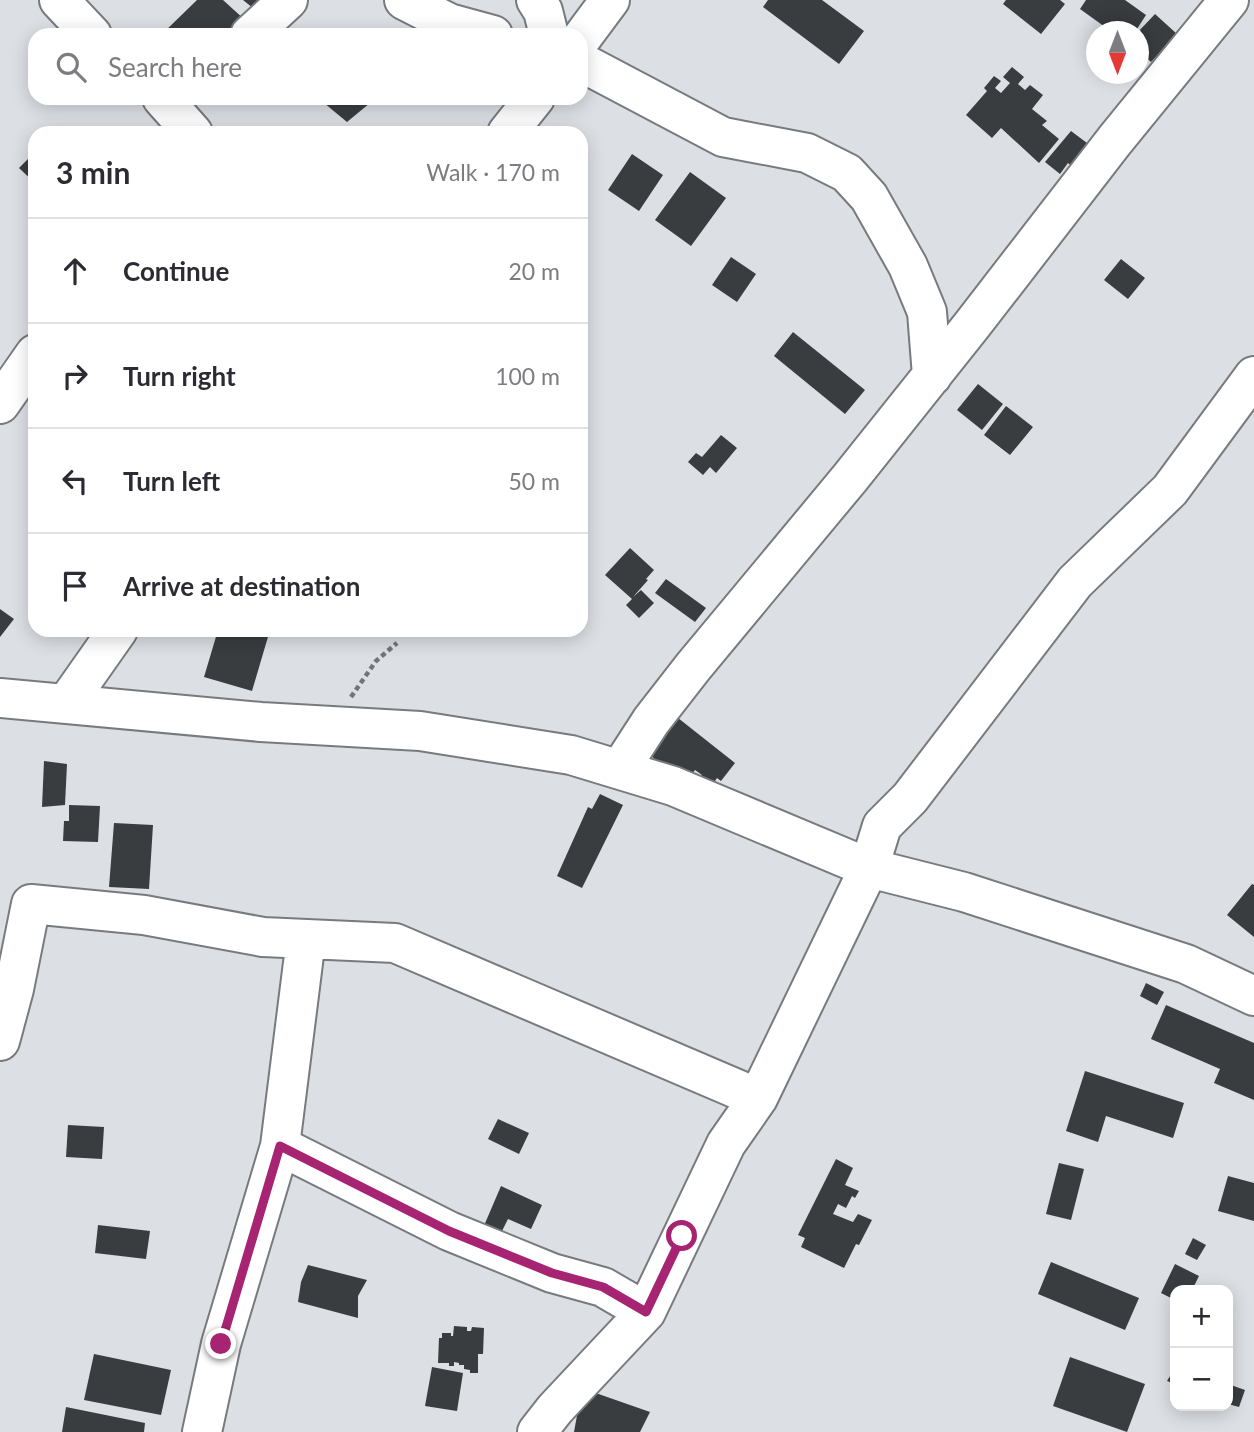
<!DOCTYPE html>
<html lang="en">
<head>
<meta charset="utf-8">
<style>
	:root { --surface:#fff; --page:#f2f2f3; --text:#2b2b33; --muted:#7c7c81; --line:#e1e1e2 }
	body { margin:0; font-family:Lato,sans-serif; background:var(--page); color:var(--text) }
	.controls { position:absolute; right:21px; bottom:21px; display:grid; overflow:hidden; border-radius:14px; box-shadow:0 4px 18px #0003 }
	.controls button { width:63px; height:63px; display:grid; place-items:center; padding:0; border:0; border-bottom:2px solid var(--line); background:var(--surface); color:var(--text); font:35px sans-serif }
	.compass { position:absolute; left:1086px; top:21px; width:63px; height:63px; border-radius:50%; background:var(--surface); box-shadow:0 4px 18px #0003; rotate:180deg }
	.stop { position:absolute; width:21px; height:21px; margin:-16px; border:5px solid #a62472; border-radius:50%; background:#fff }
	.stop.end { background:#a62472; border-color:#fff; box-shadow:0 2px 7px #0008 }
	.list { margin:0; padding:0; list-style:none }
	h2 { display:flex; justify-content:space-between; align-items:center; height:91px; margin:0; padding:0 28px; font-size:30px }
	h2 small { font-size:23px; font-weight:400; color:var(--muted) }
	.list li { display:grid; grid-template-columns:46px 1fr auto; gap:21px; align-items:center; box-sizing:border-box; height:105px; padding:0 28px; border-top:2px solid var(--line) }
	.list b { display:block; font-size:26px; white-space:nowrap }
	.list em { font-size:23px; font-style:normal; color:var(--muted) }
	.icon { flex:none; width:38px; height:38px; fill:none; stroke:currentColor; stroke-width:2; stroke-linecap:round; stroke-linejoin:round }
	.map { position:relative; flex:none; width:1254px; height:1432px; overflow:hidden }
	.search { position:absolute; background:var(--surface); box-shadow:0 4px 18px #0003; left:28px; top:28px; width:560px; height:77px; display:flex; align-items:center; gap:18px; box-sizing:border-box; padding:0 24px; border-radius:21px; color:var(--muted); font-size:26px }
	.panel { position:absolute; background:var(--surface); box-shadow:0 4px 18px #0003; left:28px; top:126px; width:560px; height:511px; border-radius:21px }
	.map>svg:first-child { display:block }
	.building { fill:#3a3d40 }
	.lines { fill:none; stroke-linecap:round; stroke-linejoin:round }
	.minor-casing { stroke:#777a7e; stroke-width:42 }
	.path { stroke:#727477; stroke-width:4.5; stroke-dasharray:5 3.5; stroke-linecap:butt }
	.minor { stroke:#fff; stroke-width:38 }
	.route { stroke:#a62472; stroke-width:9 }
</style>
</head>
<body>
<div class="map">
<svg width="1254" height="1432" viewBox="0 0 1254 1432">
	<rect width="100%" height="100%" fill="#dcdfe4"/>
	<path class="building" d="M197 0H223L245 20 229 35H161Z
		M243 0H271L259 13Z
		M768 0H822L864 31 839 64 763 7Z
		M1006 0H1060L1065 4 1041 34 1003 4Z
		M1086 0H1125L1146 15 1135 32H1112L1080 9Z
		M1155 14 1177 34 1151 62 1138 51V48L1141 45 1138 42V32Z
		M1012 67 1024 77 1018 84 1025 90 1030 85 1043 95 1032 109 1047 121 1042 125 1059 139 1039 163 1001 128 992 138 966 115 987 91 984 88 994 76 1001 81 995 88 1001 93 1010 83 1003 77Z
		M318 98H376L347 122Z
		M1071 131 1091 146 1073 167 1068 163 1060 174 1045 162Z
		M35 152V183L19 168Z
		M632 154 663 175 639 211 608 190Z
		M690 172 726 198 691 246 655 220Z
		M731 257 756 274 737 302 712 285Z
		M1121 259 1145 278 1128 299 1104 280Z
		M793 332 865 390 845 414 774 356Z
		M978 384 1003 404 982 430 957 410Z
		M1006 406 1033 427 1010 455 984 435Z
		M721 435 737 448 716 473 710 467 703 475 688 462 696 453 702 457Z
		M630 548 654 570 646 579 648 580 633 597 641 590 654 603 639 618 626 605 632 599 605 575Z
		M666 579 706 608 695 622 655 593Z
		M0 609 14 619 0 637Z
		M218 630H270L252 691 204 677Z
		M673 714 735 763 721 781 717 778 709 790 697 781 702 775 695 770 688 779 674 774 646 752Z
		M44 761 67 764 65 805 42 807Z
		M600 794 623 805 582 888 557 876 588 807 592 809Z
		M69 805 100 806 98 842 63 841 64 821H69Z
		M114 823 153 825 149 889 109 887Z
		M1252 884 1254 885V937L1227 915Z
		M1146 983 1164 992 1157 1005 1140 996Z
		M1166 1005 1254 1043V1100L1214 1083 1220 1069 1151 1039Z
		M1085 1071 1184 1103 1173 1138 1106 1116 1098 1142 1066 1131Z
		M498 1119 529 1133 519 1154 488 1139Z
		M68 1125 104 1127 102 1159 66 1157Z
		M836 1159 853 1168 845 1185 859 1191 855 1198 852 1196 846 1208 838 1204 833 1214 853 1222 858 1214 872 1220 859 1245 856 1244 844 1268 801 1247 805 1238 798 1235Z
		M1059 1163 1084 1169 1071 1220 1046 1214Z
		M1228 1176 1254 1183V1221L1218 1211Z
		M501 1186 542 1205 531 1229 508 1219 500 1235 483 1228Z
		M98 1225 150 1231 146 1259 95 1253Z
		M1193 1238 1206 1245 1197 1260 1185 1254Z
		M1051 1262 1139 1298 1125 1330 1038 1294Z
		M1175 1264 1199 1276 1192 1290H1175V1300L1161 1293Z
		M308 1265 367 1280 358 1296V1318L298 1302 301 1282Z
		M454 1326 467 1327V1331H471L472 1327 484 1328 483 1354H478V1373H470V1370L464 1369V1365H459V1363L454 1362V1366H449V1363H438L439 1338H442V1333H451V1336H453Z
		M94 1354 171 1370 161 1415 84 1400Z
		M1070 1357 1145 1384 1127 1432 1053 1406Z
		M432 1367 463 1373 457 1411 425 1406Z
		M1175 1368V1384L1167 1381Z
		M1228 1384 1245 1390 1239 1407 1228 1404Z
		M590 1391 650 1412 640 1432H574L578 1410Z
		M66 1407 145 1423 144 1432H62Z"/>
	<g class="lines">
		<g class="minor-casing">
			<path id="minor" d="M59 0 92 35
				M404 0 449 23 493 35
				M536 0 543 11 549 35
				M250 35 288 0
				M581 39 610 0
				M581 62 723 137 807 153 847 173 869 197 908 266 927 312 932 376
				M162 98 193 133
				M507 133 535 98
				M0 404 35 354
				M0 698 261 722 420 731 571 755 673 786 869 868 964 892 1186 964 1254 996
				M66 704 118 630
				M620 769 651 721 693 667 850 478 972 325 1115 140 1229 0
				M0 1041 14 989 31 904 144 915 263 937 395 943 758 1098
				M280 1146 449 1231 552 1273 603 1287 646 1312
				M202 1432 221 1344 280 1146 306 939
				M537 1432 555 1409 646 1312 726 1144 758 1098 869 868 882 826 910 798 1075 582 1170 490 1254 376"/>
		</g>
		<path class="path" d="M351 697 376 661 397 643"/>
		<use href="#minor" class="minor"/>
	</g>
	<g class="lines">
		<path class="route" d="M221 1344 280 1146 449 1231 552 1273 603 1287 646 1312 682 1236"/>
	</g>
</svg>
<div class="controls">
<button>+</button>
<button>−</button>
</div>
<svg class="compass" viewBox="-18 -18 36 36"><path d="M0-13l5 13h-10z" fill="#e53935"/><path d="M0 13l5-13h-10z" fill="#7c7c81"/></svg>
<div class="stop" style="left:682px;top:1236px"></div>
<div class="stop end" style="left:221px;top:1344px"></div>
<div class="search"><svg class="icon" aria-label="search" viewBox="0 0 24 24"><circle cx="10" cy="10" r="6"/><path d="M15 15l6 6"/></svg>Search here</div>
<section class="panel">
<h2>3 min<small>Walk · 170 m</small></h2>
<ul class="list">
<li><svg class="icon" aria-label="ahead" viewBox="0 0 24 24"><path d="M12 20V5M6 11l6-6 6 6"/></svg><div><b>Continue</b></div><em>20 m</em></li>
<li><svg class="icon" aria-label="right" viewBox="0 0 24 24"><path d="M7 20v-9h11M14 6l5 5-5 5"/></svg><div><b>Turn right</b></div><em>100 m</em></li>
<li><svg class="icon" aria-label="left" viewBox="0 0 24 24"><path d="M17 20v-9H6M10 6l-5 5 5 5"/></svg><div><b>Turn left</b></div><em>50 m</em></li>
<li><svg class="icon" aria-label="arrive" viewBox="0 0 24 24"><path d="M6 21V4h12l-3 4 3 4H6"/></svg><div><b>Arrive at destination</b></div></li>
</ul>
</section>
</div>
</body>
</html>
